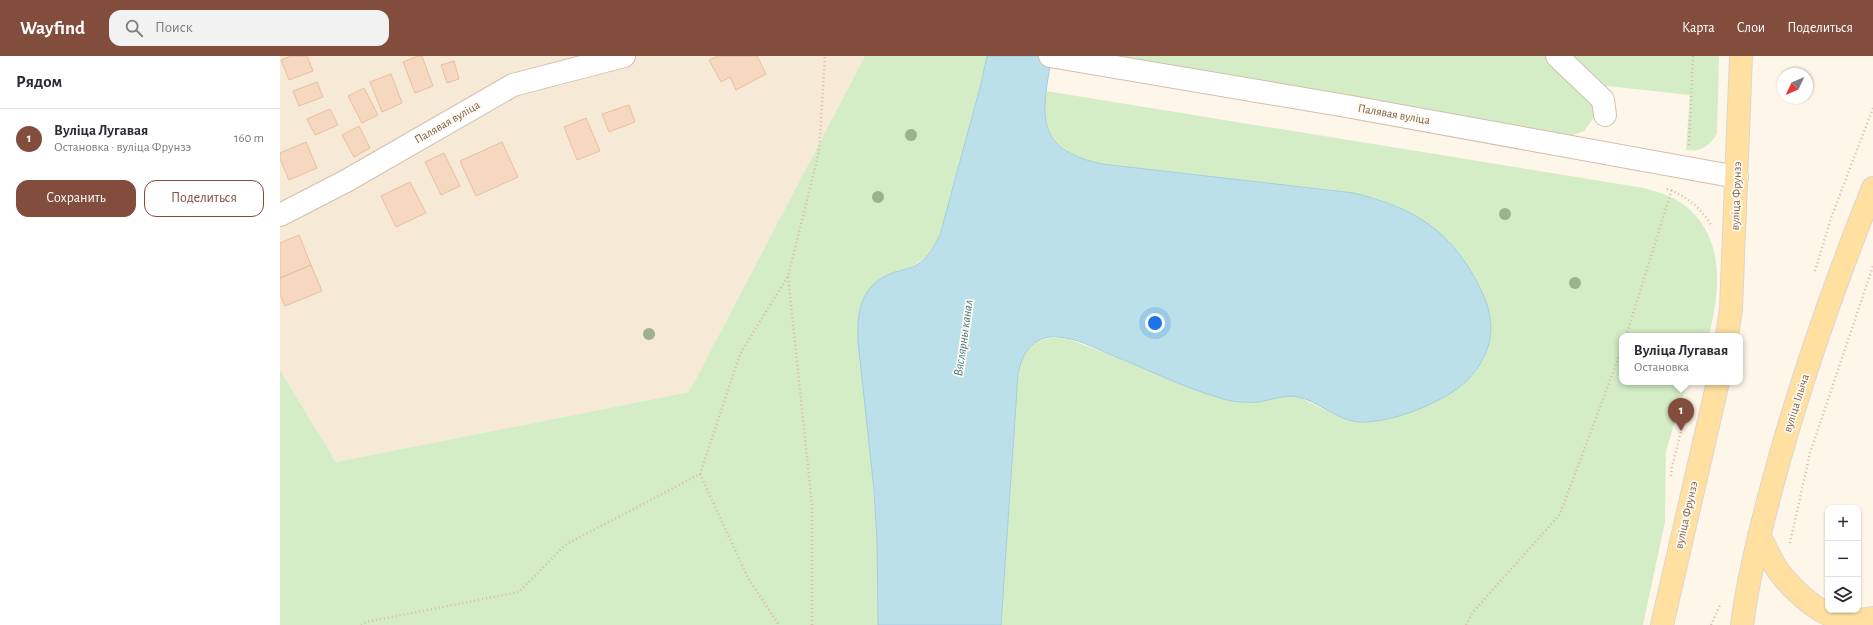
<!DOCTYPE html>
<html lang="ru">
<head>
<meta charset="utf-8">
<style>
	:root { --surface:#fff; --page:#f2f2f3; --text:#2b2b33; --muted:#7c7c81; --line:#e1e1e2; --accent:#824d3d }
	body { margin:0; font-family:"Alegreya Sans",sans-serif; background:var(--page); color:var(--text) }
	.controls { position:absolute; right:12px; bottom:12px; display:grid; overflow:hidden; border-radius:8px; box-shadow:0 1px 3px #0004 }
	.controls button { width:36px; height:36px; display:grid; place-items:center; padding:0; border:0; border-bottom:1px solid var(--line); background:var(--surface); color:var(--text); font:20px sans-serif }
	.compass { position:absolute; left:1497px; top:12px; width:36px; height:36px; border-radius:50%; background:var(--surface); box-shadow:0 1px 3px #0004; rotate:226deg }
	.you { position:absolute; left:875px; top:267px; width:14px; height:14px; margin:-10px; border:3px solid #fff; border-radius:50%; background:#1a73e8; box-shadow:0 0 0 6px #1a73e833 }
	.badge { display:grid; place-items:center; width:26px; height:26px; border-radius:50%; background:var(--accent); color:#fff; font-size:13px; font-weight:700 }
	.pin { position:absolute; translate:-50% -33px; filter:drop-shadow(0 1px 2px #0008) }
	.pin::after { content:''; position:absolute; top:21px; width:14px; height:12px; background:inherit; clip-path:polygon(0 0,100% 0,50% 100%) }
	.popup { position:absolute; left:1339px; top:277px; width:124px; height:52px; box-sizing:border-box; display:grid; place-content:center; border-radius:8px; background:var(--surface); filter:drop-shadow(0 1px 3px #0005); font-size:13px; white-space:nowrap; color:var(--muted) }
	.popup b { font-size:15px; color:var(--text) }
	.popup::after { content:''; position:absolute; left:50%; top:100%; margin-left:-8px; border:8px solid transparent; border-top-color:var(--surface) }
	.list { margin:0; padding:0; list-style:none }
	h2 { display:flex; justify-content:space-between; align-items:center; height:52px; margin:0; padding:0 16px; font-size:17px }
	h2 small { font-size:13px; font-weight:400; color:var(--muted) }
	.list li { display:grid; grid-template-columns:26px 1fr auto; gap:12px; align-items:center; box-sizing:border-box; height:60px; padding:0 16px; border-top:1px solid var(--line) }
	.list b { display:block; font-size:15px; white-space:nowrap }
	.list p { margin:0; font-size:13px; white-space:nowrap; color:var(--muted) }
	.list em { font-size:13px; font-style:normal; color:var(--muted) }
	.actions { display:flex; gap:8px; padding:12px 16px }
	.actions a { flex:1; padding:9px 0; border:1px solid var(--accent); border-radius:12px; text-align:center; font-size:14px; color:var(--accent) }
	.actions .main { background:var(--accent); color:#fff }
	.icon { flex:none; width:22px; height:22px; fill:none; stroke:currentColor; stroke-width:2; stroke-linecap:round; stroke-linejoin:round }
	.map { position:relative; flex:none; width:1593px; height:569px; overflow:hidden }
	header { display:flex; align-items:center; gap:24px; box-sizing:border-box; height:56px; padding:0 20px; background:var(--accent); color:#fff }
	header strong { font-size:19px }
	nav { display:flex; gap:22px; margin-inline-start:auto; font-size:14px }
	.search { width:280px; height:36px; background:var(--page); display:flex; align-items:center; gap:10px; box-sizing:border-box; padding:0 14px; border-radius:12px; color:var(--muted); font-size:15px }
	main { display:flex }
	aside { flex:1; background:var(--surface) }
	.map>svg:first-child { display:block }
	.residential { fill:#f6ead7 }
	.green { fill:#d4edc6 }
	.water { fill:#bce0e9; stroke:#a1cfdc }
	.building { fill:#f5d8bf; stroke:#e8bf9f }
	.lines { fill:none; stroke-linecap:round; stroke-linejoin:round }
	.minor-casing { stroke:#d2bfad; stroke-width:24 }
	.major-casing { stroke:#ddd5d0; stroke-width:24 }
	.path { stroke:#dbbba1; stroke-width:2.5; stroke-dasharray:1 3; stroke-linecap:butt }
	.minor { stroke:#fff; stroke-width:22 }
	.major { stroke:#ffe0a0; stroke-width:22 }
	.tree { fill:#9db28c }
	.labels { text-anchor:middle; dominant-baseline:central; stroke-width:3.5; stroke-linejoin:round; paint-order:stroke }
	.street-label { font-size:12px; fill:#7b5e4a; stroke:#fffaf1 }
	.water-label { font-size:13px; font-style:italic; fill:#3f7787; stroke:#fffaf1 }
</style>
</head>
<body>
<header>
<strong>Wayfind</strong>
<div class="search"><svg class="icon" aria-label="search" viewBox="0 0 24 24"><circle cx="10" cy="10" r="6"/><path d="M15 15l6 6"/></svg>Поиск</div>
<nav><a>Карта</a><a>Слои</a><a>Поделиться</a></nav>
</header>
<main>
<aside>
<h2>Рядом<small></small></h2>
<ul class="list">
<li><span class="badge">1</span><div><b>Вуліца Лугавая</b><p>Остановка · вуліца Фрунзэ</p></div><em>160 m</em></li>
</ul>
<div class="actions"><a class="main">Сохранить</a><a>Поделиться</a></div>
</aside>
<div class="map">
<svg width="1593" height="569" viewBox="0 0 1593 569">
	<rect width="100%" height="100%" fill="#fef7e9"/>
	<path class="residential" d="M0 0H585L409 336 56 406 0 314Z"/>
	<path class="green" d="M585 0H707L701 28 660 179C647 202 638 211 612 217L590 385 597 485 598 569H0V314L56 406 409 336Z
		M784 0H1439L1437 78C1428 91 1421 96 1406 94L1410 39 1327 30 1313 49V63L1304 75 1290 80Z
		M766 35 1364 132C1377 136 1393 140 1404 149 1446 181 1440 235 1429 280H1342V326H1407L1386 395 1385 466 1363 569H721L738 318C744 287 759 279 789 283L940 342 966 346 1008 340 1019 341 1057 360 1089 366 1106 364 1137 354 1173 335 1191 321 1205 300 1191 216 1169 185 1116 150 1095 142 1050 134 822 108C781 99 758 79 766 35Z"/>
	<path class="water" d="M707 0H772C762 56 752 93 822 108L1074 137C1135 152 1172 175 1200 232 1216 264 1215 290 1193 318 1174 344 1103 372 1072 365 1052 360 1038 346 1019 341 1005 338 992 344 978 346 965 347 952 346 940 342 902 331 865 312 829 298 813 291 796 282 778 281 754 279 742 296 738 318L721 569H598L597 485 594 434 578 285C577 255 580 230 612 217 621 214 630 213 638 208 648 201 655 189 660 179L701 28Z"/>
	<path class="building" d="M11 0H27L33 15 9 24 1 4Z
		M138 0H142L153 30 135 37 123 6Z
		M438 0H477L486 18 456 34 450 21 441 26 429 4Z
		M174 5 179 23 167 27 161 9Z
		M111 18 122 47 102 56 90 26Z
		M37 26 43 41 19 50 13 35Z
		M84 32 98 59 82 67 68 40Z
		M349 49 355 66 329 76 322 58Z
		M50 53 58 69 35 79 27 63Z
		M306 62 320 95 297 104 284 71Z
		M79 70 90 92 74 101 62 79Z
		M26 86 37 112 9 124 0 103V97Z
		M222 86 238 121 196 140 180 105Z
		M164 97 180 130 161 139 145 106Z
		M130 126 146 157 116 171 101 140Z
		M19 179 31 209 0 222V187Z
		M31 209 42 235 5 250 0 239V222Z"/>
	<g class="lines">
		<g class="minor-casing">
			<path id="minor" d="M770 0 1066 50 1457 121
				M1277 0 1323 44 1325 59
				M0 159 66 125 233 29 344 0"/>
		</g>
		<g class="major-casing">
			<path id="major" d="M1447 280 1451 253 1461 0
				M1479 479C1486 491 1491 506 1500 517 1503 522 1508 526 1512 531 1536 555 1557 569 1593 562
				M1382 569 1438 326
				M1462 569C1468 522 1480 476 1492 430 1519 329 1554 229 1593 132"/>
		</g>
		<path class="path" d="M1409 89 1413 0
			M1387 133C1405 139 1421 152 1431 169
			M1535 215 1551 162 1593 52
			M1346 280 1392 133
			M420 418 468 522 499 569
			M1391 420 1392 411 1404 364
			M1510 487 1530 397 1593 210
			M81 569 86 566 239 536 285 489 420 418 460 298 508 220
			M532 569V449L508 220 539 96 545 0
			M1186 569 1193 556 1280 458 1342 292
			M1431 569 1441 547"/>
		<use href="#minor" class="minor"/>
		<use href="#major" class="major"/>
	</g>
	<g class="tree">
		<circle cx="631" cy="79" r="6"/>
		<circle cx="598" cy="141" r="6"/>
		<circle cx="1225" cy="158" r="6"/>
		<circle cx="1295" cy="227" r="6"/>
		<circle cx="369" cy="278" r="6"/>
	</g>
	<g class="labels">
		<g class="street-label">
			<text transform="translate(1114 58) rotate(10)">Палявая вуліца</text>
			<text transform="translate(167 66) rotate(-30)">Палявая вуліца</text>
			<text transform="translate(1456 140) rotate(-88)">вуліца Фрунзэ</text>
			<text transform="translate(1516 347) rotate(-72)">вуліца Ільіча</text>
			<text transform="translate(1406 459) rotate(-77)">вуліца Фрунзэ</text>
		</g>
		<g class="water-label">
			<text transform="translate(684 282) rotate(-82)">Вяслярны канал</text>
		</g>
	</g>
</svg>
<div class="controls">
<button>+</button>
<button>−</button>
<button><svg class="icon" aria-label="layers" viewBox="0 0 24 24"><path d="M12 4l9 5-9 5-9-5zM3 14l9 5 9-5"/></svg></button>
</div>
<svg class="compass" viewBox="-18 -18 36 36"><path d="M0-13l5 13h-10z" fill="#e53935"/><path d="M0 13l5-13h-10z" fill="#7c7c81"/></svg>
<div class="you"></div>
<div class="pin badge" style="left:1401px;top:375px">1</div>
<div class="popup"><b>Вуліца Лугавая</b>Остановка</div>
</div>
</main>
</body>
</html>
